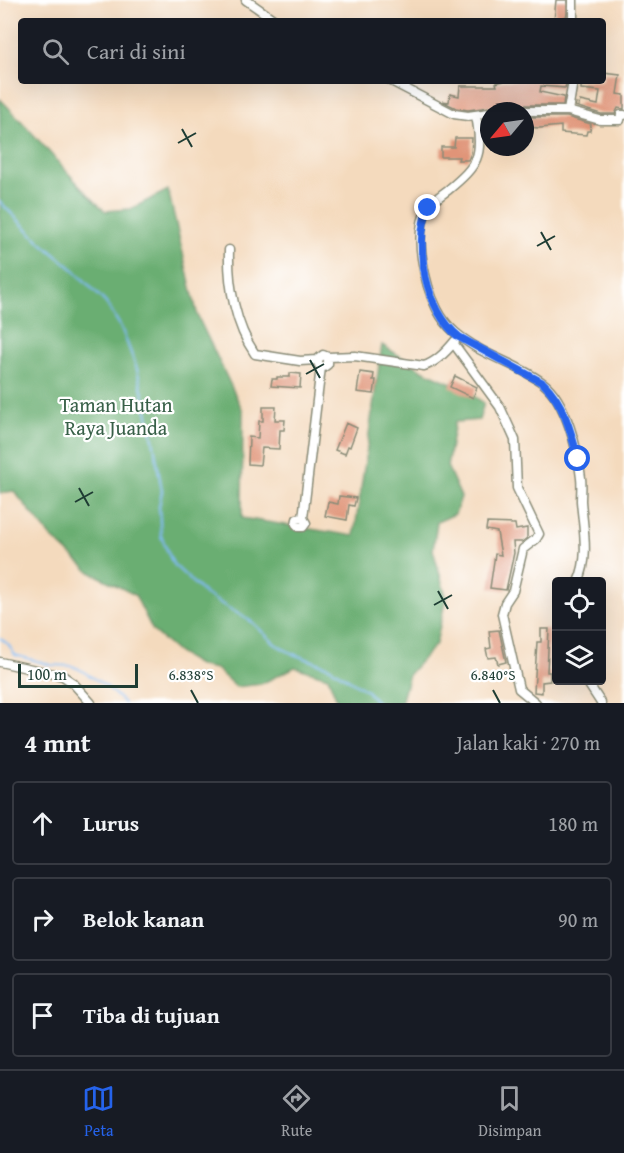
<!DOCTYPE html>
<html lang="id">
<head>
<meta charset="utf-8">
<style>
	:root { --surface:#171b24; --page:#20242c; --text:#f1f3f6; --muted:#9ea1a6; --line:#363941; --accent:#2563eb }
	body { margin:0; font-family:"Gentium Book Plus",serif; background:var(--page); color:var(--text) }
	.controls { position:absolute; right:18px; bottom:18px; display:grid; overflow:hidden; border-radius:6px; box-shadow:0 6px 24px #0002 }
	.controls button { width:54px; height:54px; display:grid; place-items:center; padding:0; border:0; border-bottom:2px solid var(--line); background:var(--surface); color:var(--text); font:30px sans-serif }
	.compass { position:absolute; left:480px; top:102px; width:54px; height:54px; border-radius:50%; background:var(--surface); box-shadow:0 6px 24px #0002; rotate:241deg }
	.scale { position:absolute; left:18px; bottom:15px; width:120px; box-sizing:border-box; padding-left:6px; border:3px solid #1f3d34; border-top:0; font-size:16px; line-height:21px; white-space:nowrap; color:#1f3d34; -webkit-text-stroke:4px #fff; paint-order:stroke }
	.stop { position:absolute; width:18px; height:18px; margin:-14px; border:4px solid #2563eb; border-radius:50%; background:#fff }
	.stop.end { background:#2563eb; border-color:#fff; box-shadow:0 2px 6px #0008 }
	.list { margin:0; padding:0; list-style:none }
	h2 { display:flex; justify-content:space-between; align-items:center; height:78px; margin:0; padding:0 24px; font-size:26px }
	h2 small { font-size:20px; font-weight:400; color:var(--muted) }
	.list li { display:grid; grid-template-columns:39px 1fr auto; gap:18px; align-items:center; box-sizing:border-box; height:84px; margin:0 12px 12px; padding:0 12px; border:2px solid var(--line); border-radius:6px }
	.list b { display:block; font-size:22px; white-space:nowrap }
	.list em { font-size:20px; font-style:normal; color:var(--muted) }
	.icon { flex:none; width:33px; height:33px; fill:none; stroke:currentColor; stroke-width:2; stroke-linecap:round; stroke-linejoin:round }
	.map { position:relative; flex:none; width:624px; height:703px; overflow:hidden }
	.search { position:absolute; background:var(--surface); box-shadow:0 6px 24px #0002; left:18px; right:18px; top:18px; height:66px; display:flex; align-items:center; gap:15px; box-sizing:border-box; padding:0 21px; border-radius:6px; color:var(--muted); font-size:22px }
	.sheet { height:366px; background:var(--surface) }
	nav { display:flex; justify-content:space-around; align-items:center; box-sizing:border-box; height:84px; border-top:2px solid var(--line); background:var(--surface); font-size:16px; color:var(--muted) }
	nav a { display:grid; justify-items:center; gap:3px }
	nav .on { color:var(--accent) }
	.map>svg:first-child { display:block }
	.forest { fill:#6bae72; stroke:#457653; stroke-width:1.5 }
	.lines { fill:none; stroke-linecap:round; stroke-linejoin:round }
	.stream { stroke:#82bbf2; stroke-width:2 }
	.building { fill:#e09478 }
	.street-casing { stroke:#8a8c78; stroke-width:11 }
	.street { stroke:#fff; stroke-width:8 }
	.route { stroke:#2563eb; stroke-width:8 }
	.ticks { fill:none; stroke:#1f3d34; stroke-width:2 }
	.labels { text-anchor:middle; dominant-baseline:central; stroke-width:4.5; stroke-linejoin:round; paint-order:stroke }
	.park-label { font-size:20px; fill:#386048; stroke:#fff }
	.ticks-label { font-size:15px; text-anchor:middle; fill:#1f3d34; stroke:#fff; stroke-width:4.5; stroke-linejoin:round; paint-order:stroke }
</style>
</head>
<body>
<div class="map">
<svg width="624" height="703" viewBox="0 0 624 703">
	<rect width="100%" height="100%" fill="#fff"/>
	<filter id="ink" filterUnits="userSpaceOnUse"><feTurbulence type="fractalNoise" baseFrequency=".0167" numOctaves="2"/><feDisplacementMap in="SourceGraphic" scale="12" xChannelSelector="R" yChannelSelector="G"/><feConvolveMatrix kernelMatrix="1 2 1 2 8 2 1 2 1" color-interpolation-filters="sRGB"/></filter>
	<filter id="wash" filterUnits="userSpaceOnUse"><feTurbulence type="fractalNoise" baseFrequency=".008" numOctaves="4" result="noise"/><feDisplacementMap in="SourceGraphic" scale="24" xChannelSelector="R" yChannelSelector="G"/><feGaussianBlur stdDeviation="1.35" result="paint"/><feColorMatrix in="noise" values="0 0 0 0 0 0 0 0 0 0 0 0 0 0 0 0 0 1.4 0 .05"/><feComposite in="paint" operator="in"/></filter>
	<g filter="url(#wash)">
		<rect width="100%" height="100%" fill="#f4dabd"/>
		<path class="forest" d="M0 99C37 135 67 176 105 211L131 209 168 190 198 317 243 411 242 518 354 536 382 345 422 370 462 388 484 403 479 420 455 422 447 466 461 497 455 514 437 522 433 550 446 597 436 644 409 674 401 703H338L328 677 295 667 261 684 236 687 216 669 200 666 178 653 153 631 135 595 90 572 50 536 14 491 0 493Z"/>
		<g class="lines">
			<path class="stream" d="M0 202 39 241 74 270 106 303 121 327 137 369 151 428 162 491 159 506 161 536 173 564 205 594 252 622 275 644 293 654 329 667 367 691 378 703
				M0 638 8 644 15 655 51 665 72 666 79 669 106 686 124 703"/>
		</g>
		<g id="blocks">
			<path class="building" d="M556 0H567V13L566 17H563V21H554Z
				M603 73 620 75 617 94 624 95V109L618 108 615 114H601L575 106 576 104 579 105 580 101 598 105 600 91 581 89V81H603Z
				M504 81H567L565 88 541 86 540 92 564 97 563 105H525L519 110 495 111 489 107 468 110 456 108 442 101 449 102 450 94 459 96 460 86H497L496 83Z
				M525 117H567L591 124 590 131H587L586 135 561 133V126L540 128 525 127Z
				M455 138H472L471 153 468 160H458L459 157H441V147H454Z
				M360 372 374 374 373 380H376L374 394 357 392Z
				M290 373 301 374 300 388 271 386 272 379H277V377H290Z
				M455 376 477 387 473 398 450 387Z
				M263 407H276L275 420H285L284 430H280L279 449 262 448 260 465 248 464 249 437 258 438 259 421H263Z
				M346 423 357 428 350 447 348 446 345 454 335 450Z
				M339 496 356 498 354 506 349 505 347 520 325 516 328 502 338 504Z
				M487 523 515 524 516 530 527 528V538L522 542H513L514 553 506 590 490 588 495 554 501 555 497 532 486 530Z
				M541 629H549L547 672H550V681L542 682V693L534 692 537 642H541Z
				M499 630 506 662 498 664 496 657 488 658 486 649 491 648 489 631Z"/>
		</g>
	</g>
	<g filter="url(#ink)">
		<use href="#blocks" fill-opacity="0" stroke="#8a8c78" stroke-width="1.5"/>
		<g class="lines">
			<g class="street-casing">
				<path id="street" d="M246 0 276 21
					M573 21V0
					M391 81 454 114 468 116 489 113
					M525 111H568L600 120H620L621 115H624
					M568 111 573 81
					M476 116C484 156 478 165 448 190 441 195 432 201 428 208 412 232 425 285 437 309 447 329 461 338 479 349 499 360 525 369 543 383 566 400 578 451 581 478 582 486 581 493 581 501 583 527 590 557 578 582
					M229 250C228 285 235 325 255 354L300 361 317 360
					M454 344 500 407 511 431 515 440 517 488 539 534 536 539 523 549 513 591 505 603 502 614 519 689 536 703
					M328 357V364L324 367 319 365 317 360 323 355 328 357 355 356 424 366C437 362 447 351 455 341
					M303 518 297 519 296 524 299 527H303L306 523 303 518 321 367
					M0 662 63 676 73 683 91 703
					M586 680 601 703"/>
			</g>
			<use href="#street" class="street"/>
		</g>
	</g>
	<g class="lines" filter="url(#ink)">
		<path class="route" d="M428 208C413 246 426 311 459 337L543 383C564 403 571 432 578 459"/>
	</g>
	<path class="ticks" d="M182 129 192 147M178 143 196 133M541 232 551 250M537 246 555 236M310 360 320 378M306 374 324 364M79 488 89 506M75 502 93 492M438 591 448 609M434 605 452 595M191 690 198 703M493 690 500 703"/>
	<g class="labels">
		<g class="park-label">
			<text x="116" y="404">Taman Hutan<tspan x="116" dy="23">Raya Juanda</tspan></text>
		</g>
	</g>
	<g class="ticks-label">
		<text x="191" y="680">6.838°S</text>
		<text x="493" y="680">6.840°S</text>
	</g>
</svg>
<div class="controls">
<button><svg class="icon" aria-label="locate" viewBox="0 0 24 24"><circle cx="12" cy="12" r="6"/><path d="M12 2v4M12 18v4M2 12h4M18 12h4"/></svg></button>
<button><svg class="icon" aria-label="layers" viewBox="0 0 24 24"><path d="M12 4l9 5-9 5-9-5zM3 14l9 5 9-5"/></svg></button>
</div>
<svg class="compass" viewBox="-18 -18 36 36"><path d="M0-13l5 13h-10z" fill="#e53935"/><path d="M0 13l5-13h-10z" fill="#9ea1a6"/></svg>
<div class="scale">100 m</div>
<div class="stop" style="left:578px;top:459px"></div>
<div class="stop end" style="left:428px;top:208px"></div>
<div class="search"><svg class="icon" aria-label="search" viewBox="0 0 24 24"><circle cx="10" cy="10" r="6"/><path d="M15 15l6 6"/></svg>Cari di sini</div>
</div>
<section class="sheet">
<h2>4 mnt<small>Jalan kaki · 270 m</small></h2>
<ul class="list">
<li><svg class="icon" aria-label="ahead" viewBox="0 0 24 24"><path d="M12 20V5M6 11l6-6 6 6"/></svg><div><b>Lurus</b></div><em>180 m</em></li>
<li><svg class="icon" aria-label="right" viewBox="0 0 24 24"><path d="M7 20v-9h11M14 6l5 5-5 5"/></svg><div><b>Belok kanan</b></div><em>90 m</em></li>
<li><svg class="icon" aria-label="arrive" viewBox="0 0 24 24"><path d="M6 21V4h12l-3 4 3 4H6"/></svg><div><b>Tiba di tujuan</b></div></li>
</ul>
</section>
<nav>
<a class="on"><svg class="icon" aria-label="map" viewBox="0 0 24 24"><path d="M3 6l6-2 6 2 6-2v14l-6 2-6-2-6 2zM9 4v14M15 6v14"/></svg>Peta</a>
<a><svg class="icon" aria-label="directions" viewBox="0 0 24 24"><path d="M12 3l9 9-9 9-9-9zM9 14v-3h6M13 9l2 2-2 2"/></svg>Rute</a>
<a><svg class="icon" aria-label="saved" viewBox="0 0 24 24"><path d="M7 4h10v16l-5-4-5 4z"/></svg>Disimpan</a>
</nav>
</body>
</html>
